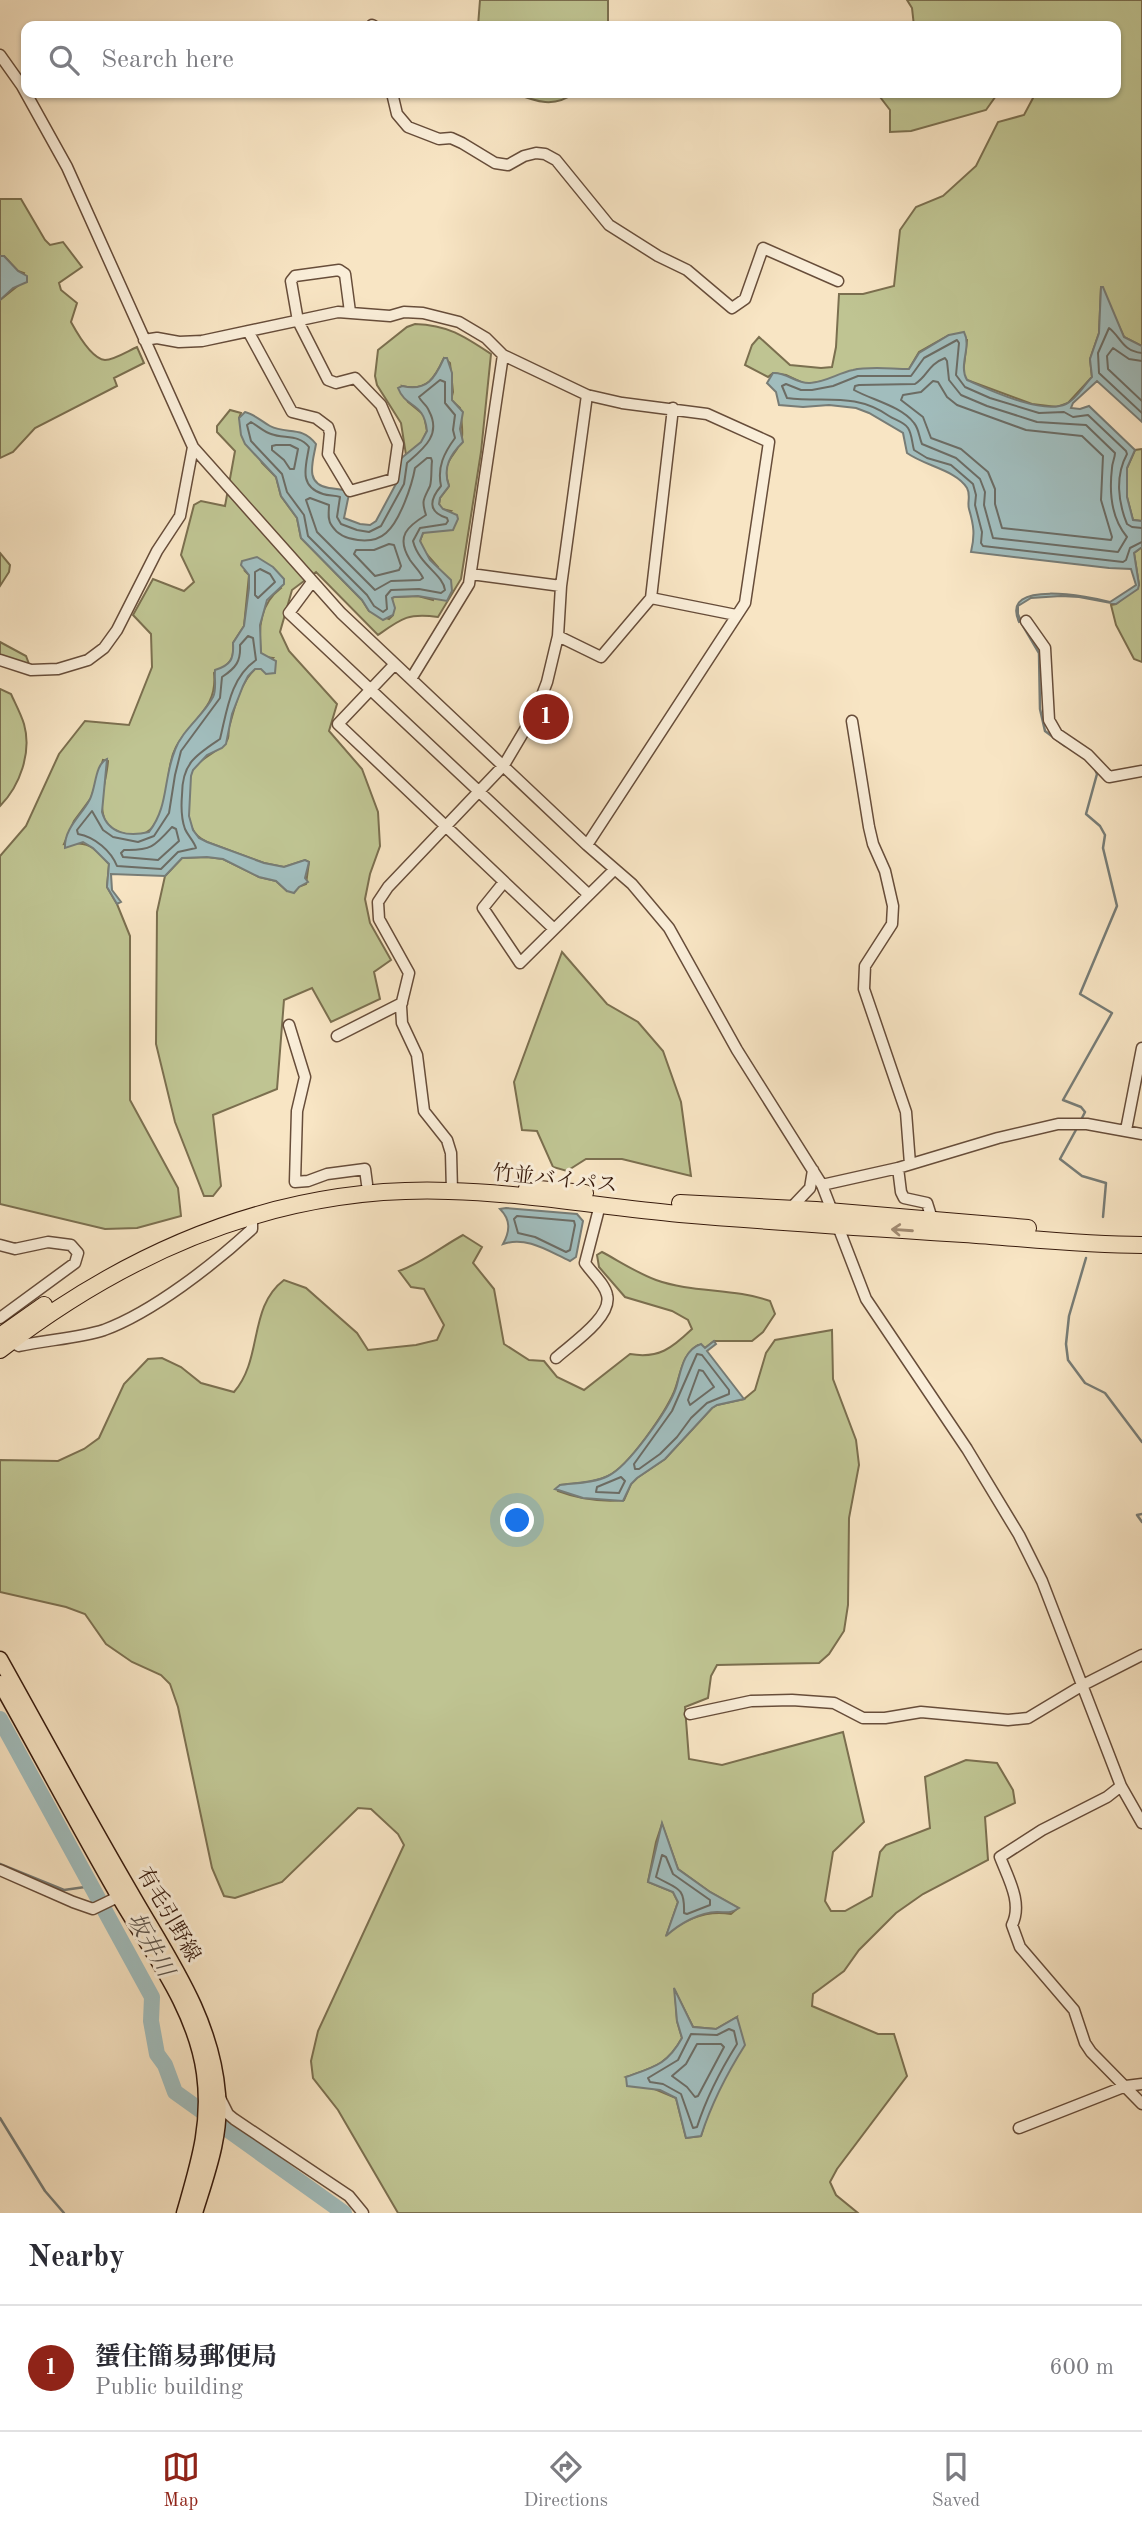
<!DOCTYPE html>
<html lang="en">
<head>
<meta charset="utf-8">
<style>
	:root { --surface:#fff; --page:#f2f2f3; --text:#2b2b33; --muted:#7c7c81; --line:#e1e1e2; --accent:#8f2418 }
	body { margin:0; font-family:"Old Standard TT","Noto Serif JP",serif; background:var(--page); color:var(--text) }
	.you { position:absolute; left:518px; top:1521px; width:24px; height:24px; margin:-18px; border:5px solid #fff; border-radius:50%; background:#1a73e8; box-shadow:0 0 0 10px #1a73e833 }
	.badge { display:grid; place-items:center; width:46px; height:46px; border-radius:50%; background:var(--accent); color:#fff; font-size:23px; font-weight:700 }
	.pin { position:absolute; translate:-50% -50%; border:4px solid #fff; box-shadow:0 2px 7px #0006 }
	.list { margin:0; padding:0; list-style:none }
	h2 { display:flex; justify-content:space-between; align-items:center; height:91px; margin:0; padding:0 28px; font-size:30px }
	h2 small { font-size:23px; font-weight:400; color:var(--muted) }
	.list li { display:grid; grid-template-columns:46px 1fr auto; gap:21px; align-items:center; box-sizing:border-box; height:126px; padding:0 28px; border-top:2px solid var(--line) }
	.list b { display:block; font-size:26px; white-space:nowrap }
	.list p { margin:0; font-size:23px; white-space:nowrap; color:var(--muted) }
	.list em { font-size:23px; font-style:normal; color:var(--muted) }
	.icon { flex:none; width:38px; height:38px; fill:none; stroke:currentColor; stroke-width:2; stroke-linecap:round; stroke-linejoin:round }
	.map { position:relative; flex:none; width:1142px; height:2213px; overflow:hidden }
	.search { position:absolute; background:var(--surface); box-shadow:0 2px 5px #0004; left:21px; right:21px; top:21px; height:77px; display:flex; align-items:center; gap:18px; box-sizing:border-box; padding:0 24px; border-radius:14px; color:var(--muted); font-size:26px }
	.sheet { height:217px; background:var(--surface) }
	nav { display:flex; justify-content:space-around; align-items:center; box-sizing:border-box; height:98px; border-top:2px solid var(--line); background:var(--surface); font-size:19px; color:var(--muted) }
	nav a { display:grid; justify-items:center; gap:4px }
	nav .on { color:var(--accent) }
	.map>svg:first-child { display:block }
	.green { fill:#bfc492; stroke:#7b6f4f; stroke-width:2; fill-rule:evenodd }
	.water { fill:#a1bdbd; stroke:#777c76; stroke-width:2 }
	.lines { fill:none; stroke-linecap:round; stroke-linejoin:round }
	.shore { stroke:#6c6c64; stroke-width:2 }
	.stream { stroke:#777c76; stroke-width:2.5 }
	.river { stroke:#a1bdbd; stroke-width:16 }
	.minor-casing { stroke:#674d3a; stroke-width:13 }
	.major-casing { stroke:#371a0c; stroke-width:17 }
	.highway-casing { stroke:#371a0c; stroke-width:18 }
	.minor { stroke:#faeed9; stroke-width:10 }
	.major { stroke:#f8e5c4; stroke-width:14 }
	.highway { stroke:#f8e5c4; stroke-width:16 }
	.oneway { stroke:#a18a71 }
	.labels { text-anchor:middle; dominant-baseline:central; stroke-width:6; stroke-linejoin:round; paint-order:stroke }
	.street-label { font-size:21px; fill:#371a0c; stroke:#faeed9 }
	.water-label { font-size:23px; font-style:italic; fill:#5c534a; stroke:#faeed9 }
</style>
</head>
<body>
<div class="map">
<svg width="1142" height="2213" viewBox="0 0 1142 2213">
	<rect width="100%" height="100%" fill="#f8e5c4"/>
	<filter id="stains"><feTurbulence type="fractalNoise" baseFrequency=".00286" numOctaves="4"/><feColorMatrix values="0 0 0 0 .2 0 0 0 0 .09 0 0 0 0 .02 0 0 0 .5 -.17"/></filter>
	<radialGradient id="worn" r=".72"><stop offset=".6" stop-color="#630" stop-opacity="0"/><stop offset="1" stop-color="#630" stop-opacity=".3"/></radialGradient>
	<path class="green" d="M480 0H608V26H478Z
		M907 0H1142V346L1124 337 1101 287 1099 333 1090 359 1092 377 1068 403 1057 407 1032 404 967 380 963 374 967 340 949 335 919 352 909 369H858L831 380 812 383H803L786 375 773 373 768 377 745 365 752 345 759 337 790 365 821 368 832 367 836 347 839 294H863L894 286 900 230 916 207 943 196 976 166 998 122 1024 115 1033 98 1032 93H1116V26H914L912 8Z
		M515 93H574C555 108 536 102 515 93Z
		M877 93H998L986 110 911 131 890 132V110Z
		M0 199H21L45 240 50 245 63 242 82 267 59 283 61 290 77 303 71 322C77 333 92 359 105 360 114 360 128 351 137 347L144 363 114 378 117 386 35 428 13 452 0 458V300L19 285 24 273 18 271 4 256H0Z
		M415 324C448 325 464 336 491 354L481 452 461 579 438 617C408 613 402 618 378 635L316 572 292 590 280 632 289 651 337 704 329 731 362 769 378 812 380 846 370 874 365 899 370 923 391 960 374 972 380 999 331 1022 312 988 284 1000 277 1089 213 1115 221 1186 213 1196H204L175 1122 156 1044 157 912 165 876 182 858 207 857 223 859 259 877 276 881 287 891 306 884 309 862 305 860 284 867 264 863 207 842C200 839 195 835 192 828 186 814 185 783 193 769 202 756 225 749 228 738 229 735 228 731 229 727 235 708 239 684 255 669H261L273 658 265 657 261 653C258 627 260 604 281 588L265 564 245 571 249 575 244 626 233 643C235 660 229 665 214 673 218 709 191 719 176 747 165 768 171 795 160 815 157 820 153 829 147 832 133 840 106 832 103 814 99 798 107 778 108 761L103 760 91 798 74 821 64 844C87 841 94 846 109 864L107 887 117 904 130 936V1100L178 1188 181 1216 137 1228 105 1229 0 1204V856L26 826 59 754 85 721 129 725 152 667 151 634 133 615 153 579 184 591 194 582 181 555 194 505 201 501 225 506 235 451 217 432V426L230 410 241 413 239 418 262 463 276 477 281 496 297 518 301 538 362 600 369 611 389 619 393 615 392 598 394 597 418 596 433 600 438 567 423 550 420 541 423 533 451 511 442 509 439 504 440 498 449 486C439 458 458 457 462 437 463 429 461 417 460 408L451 400 453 392 450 363 444 358C435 378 427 392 402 386L408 402 424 415 427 431 422 442 406 455 401 423 377 385 375 376 378 350 407 327Z
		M1142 449V521L1133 520 1127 497V468L1135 450Z
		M1142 547V662L1134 659 1116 625 1111 605 1116 604 1139 585 1134 553Z
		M0 553 10 565 9 572 0 586Z
		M0 642 26 656 29 664 7 659 0 655Z
		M0 689 11 694C15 703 21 714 24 724 32 752 20 786 0 806Z
		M562 952 607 1004 638 1022 663 1051 681 1102 691 1176 622 1159H586L567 1171 553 1167 537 1131 522 1130 514 1082Z
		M463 1235 482 1247 473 1263 494 1289 504 1344 529 1360 544 1361 557 1377 584 1390 630 1354C659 1359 672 1348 692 1329L688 1320 672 1311 625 1297 599 1267 597 1255 602 1252C619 1261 637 1273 656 1280 692 1293 734 1288 770 1301L775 1314 763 1332 752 1341H714L705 1348 698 1345C681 1355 681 1375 674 1392 665 1413 629 1466 608 1476 595 1483 575 1483 560 1485L558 1491C579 1499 602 1502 624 1500L631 1484 637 1478 665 1459 712 1408 717 1405 744 1399 755 1390 766 1353 775 1340 832 1330 833 1379 856 1440 859 1465 849 1518 848 1605 844 1631 829 1654 819 1663 717 1665 711 1676 708 1698 685 1707 689 1759 722 1765 843 1732 864 1822 833 1852 825 1901 831 1911H845L872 1896 880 1852 886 1845 930 1828 925 1777 966 1760 997 1763 1013 1790 1015 1803 985 1817 988 1860 923 1894 896 1913 859 1950 844 1971 813 1994 812 2006 878 2034H894L907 2076 837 2169 830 2182 836 2195 858 2213H398L338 2110 313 2078 311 2061 318 2031 404 1845 398 1834 371 1809 358 1808 282 1882 235 1898 224 1896 212 1868 178 1707 170 1684 161 1675 132 1662 106 1644 85 1614 66 1607 0 1592V1460L58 1461 84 1449 99 1438 124 1384 148 1359 162 1358 181 1367 201 1383 234 1392C263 1359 248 1307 284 1280L306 1288 357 1333 368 1350 416 1345 437 1340 444 1325 424 1289 411 1287 399 1271C422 1263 441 1247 463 1235ZM662 1824 678 1869 710 1892 738 1908 731 1914C707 1910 685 1919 667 1934L678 1902 673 1892 648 1882 656 1842ZM675 1991 693 2027 716 2029 737 2017 724 2078 711 2103 701 2136 686 2138 676 2098 626 2077C654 2067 667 2065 682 2038L677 2021Z"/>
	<path class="water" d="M0 256H4L18 271 27 276V282L13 288 0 300Z
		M1101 287H1103L1124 337 1142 346V422L1097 381 1073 403 1071 408 1080 409 1089 406 1135 450 1127 468V497L1133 520 1142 521V547L1134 553 1139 585 1138 589 1116 604 1079 597 1061 596 1031 598 1018 606V614L1021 621 1019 622C999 578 1091 597 1110 602L1136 585 1131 569 1109 568 971 552C975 535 974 526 969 509 967 503 971 495 967 488 956 470 925 466 907 453L903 433 869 413 856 408 829 405 803 407 779 405 776 392 767 383 773 373C787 372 796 384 810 383 826 382 838 373 853 370 870 366 891 369 909 369L919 353 949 335 964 332C972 347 958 365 967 380 990 390 1042 415 1066 404 1077 399 1083 386 1092 377L1090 359 1099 333Z
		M444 358H447L452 373V400L463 412 460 429 463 442C451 454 442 467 449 486L440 498 439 504 443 509 457 515 458 519 453 530 423 533 420 541 430 560 451 580 452 591 447 601 418 596 394 597 392 598 395 608 393 615 383 620 369 611 362 600 301 538 297 518 281 496 276 477 245 444 241 435 239 418 245 412C254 414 261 421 270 426 287 435 301 425 316 444 313 462 304 484 329 488 335 489 341 489 347 491L349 494 344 518 360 524 370 525 376 521 397 482 399 460 421 442 427 431C424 401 406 409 398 388L402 386C427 392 435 378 444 358Z
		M257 557 273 567 284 579V584L267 600 260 625 261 653 276 661 275 673 266 674 261 669H255L248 676 243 686 232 714 226 744 222 748 207 755 193 770 191 776 189 816 193 830 199 838 207 842 264 863 284 867 305 860 309 862 305 878 308 882 299 887 294 893 287 891 276 881 259 877 223 859 207 857 182 858 165 876 111 874 112 890 121 902 117 904 107 887 109 864 93 848 83 842 65 848C64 828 82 815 90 799 96 787 95 764 107 759L102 812C108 834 129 837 149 832 169 806 163 779 175 750 182 730 203 716 213 697 217 689 214 679 215 670 231 665 234 659 233 643L244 626 249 588V575L241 565 242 561Z
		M506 1208 577 1214 583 1221 576 1257 570 1261C548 1251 527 1236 503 1244 510 1231 511 1220 500 1209Z
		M714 1341 716 1344 707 1351 744 1399 717 1405 712 1408 665 1459 637 1478 631 1484 623 1501 583 1498 555 1489 560 1485C575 1483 594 1483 608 1476 628 1467 669 1409 676 1388 681 1371 683 1350 701 1344L705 1348Z
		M662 1823 678 1869 710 1892 739 1908C730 1914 727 1912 717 1912 700 1912 679 1924 666 1936L678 1902 673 1892 648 1882Z
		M674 1988 693 2027 716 2029 737 2017 745 2045C726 2075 712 2102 701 2136L686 2138 676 2098 660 2090 627 2086 626 2077C654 2067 667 2065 682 2038L677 2021Z"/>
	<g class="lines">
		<path class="shore" d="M1142 353C1122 351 1121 337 1109 328L1098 353 1099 373 1142 413
			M945 358 947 361 949 380 961 395 987 406 1037 422 1086 425 1115 453C1115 458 1112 463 1112 468 1109 493 1111 518 1127 537L1118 552 993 538 984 505 985 492 980 479 956 458 922 444C919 437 919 429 914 423 901 406 872 400 854 390L855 386 859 385 915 384C929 375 927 365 945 358Z
			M1142 361 1129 359 1113 348 1107 356 1108 369 1142 401
			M440 380 445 382V403L455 415 453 430 455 438C444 453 437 467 441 486 430 499 427 512 447 518L448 521 446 524 420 528 413 541C419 565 443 574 445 590L441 593 419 589 391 590 386 596 387 609 383 612 374 606 367 595 308 536 304 515 287 492 282 474 251 441 247 425 251 422C258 426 264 432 271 434 284 439 299 434 309 447 306 466 298 486 323 494 329 496 335 495 340 497L337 517 341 524 357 530 369 532 381 526 404 484 407 463C423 449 442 435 429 411 427 405 421 402 419 397Z
			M933 381 938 382 947 397 957 405 1026 430 1082 436 1103 456 1101 500 1112 537 1111 540 1002 528 995 504V489L988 472 961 449 931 438 923 417 901 400 903 395 921 392Z
			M276 445H290L298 449 294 469H290L284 460 272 450V446Z
			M427 458H431L432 461C431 468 432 479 430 486 424 499 421 500 426 515 408 526 395 536 410 560 414 566 420 571 423 578L420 580 391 581 375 590 317 532 306 500 310 498 329 505C329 512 327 520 332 526 342 542 373 545 386 533 400 521 412 485 415 468Z
			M1142 528 1132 527 1127 524C1118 502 1115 476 1127 454L1126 451 1088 415 1073 417 1064 412 1039 413 990 398 965 387 956 375 959 343 957 340 924 358 911 376H858L833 386 812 390H801L786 384 782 386 787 398C825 403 854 392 889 416 895 420 904 422 908 428 912 434 912 443 914 450L927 458 951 465 973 484 976 495 975 505 982 532 981 543 983 546 1123 562 1126 560 1130 548 1142 542
			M389 544 394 545 401 566 399 570 375 576 354 554 356 550H374Z
			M260 569 270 574 275 582 258 598 255 595V572Z
			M248 636 253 638 256 660C230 678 227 711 220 739 196 755 182 763 182 795 181 807 181 818 185 829 188 836 194 841 196 848L178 852 161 869 117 866C111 851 95 837 78 834L77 830 92 811 103 830 113 837 138 842 154 836 169 813 175 775 181 751 220 698 222 677C236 668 241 661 240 645Z
			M172 827 176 829 179 841 158 860 123 857 121 853 124 850C151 851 155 846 172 827Z
			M517 1216 574 1221 575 1225 570 1250 566 1252 535 1237 518 1233 514 1219Z
			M697 1354 702 1355 729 1390V1394L707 1403 691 1418 677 1437 660 1454 639 1469H635L634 1464 672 1411Z
			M699 1370 703 1371 714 1387 690 1405 688 1400Z
			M621 1477 625 1481 619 1493 596 1492 597 1487Z
			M662 1855 666 1857 673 1874 710 1900V1905L687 1914 684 1913C685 1886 677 1889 656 1877Z
			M729 2029 734 2031 737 2044C720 2071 707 2096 697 2127L693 2128 681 2094 663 2084 650 2082 648 2078 678 2060 691 2034 717 2035Z
			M697 2044H721L724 2047 698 2096 695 2097 687 2087 672 2076 686 2064Z"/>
		<path class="stream" d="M1019 619 1039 653 1040 709 1045 731 1065 746
			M1080 1122 1085 1112 1081 1107 1063 1100 1112 1013 1080 994 1117 906 1103 848 1105 835 1100 826 1086 814 1097 774 1095 769
			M1077 1128 1060 1159 1082 1176 1106 1183 1103 1217
			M1086 1258 1069 1316 1066 1344 1068 1360 1085 1383 1105 1393 1142 1442
			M1142 1514 1137 1515 1142 1522
			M0 1864 64 1890 92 1886
			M0 2118 45 2191 64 2213"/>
		<path class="river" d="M0 1719 152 1997 151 2021 157 2054 165 2065 175 2092 344 2213"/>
		<g class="minor-casing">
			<path id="minor" d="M372 25 374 26
				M0 55 22 86 67 167 193 447 341 613 587 845 632 884 669 928 737 1050 822 1185 866 1299 967 1449 1019 1535 1042 1581 1121 1786 1142 1823
				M392 93 397 114 408 127 439 139 451 138 462 143 495 163 508 165 524 156 536 153 545 154 556 160 609 225 658 256 687 270 732 308 745 299 763 248 838 281
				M248 331 292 412 316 418 328 427 330 433 328 454 350 491 393 479 398 444 381 405 355 378 336 383 328 380 298 321 291 281 295 276 339 270 345 274 350 312
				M144 340 157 338 179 342 202 341 338 312 390 316 404 312 423 313 459 322 486 338 503 355 587 395 622 403 707 414 769 442 745 603 587 845
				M471 574 561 586
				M312 582 289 613 588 894
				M651 598 736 615
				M1026 621 1045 648 1049 720 1057 734 1088 755 1109 777 1142 771
				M558 636 601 657 651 598 673 408
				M0 660 31 670 58 669 88 660 104 648 117 630 157 551 180 516 193 447
				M394 665 338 724 554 929
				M411 679 469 584 503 355
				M852 721 869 827 873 844 885 871 893 906 892 924 865 966 864 989 906 1112 910 1164
				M504 882 483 908 520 963 614 870
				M289 1025 305 1077 297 1111 295 1182 308 1181 327 1174 365 1169 367 1184
				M337 1036 402 1003
				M1126 1130 1142 1048
				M898 1168 901 1192 904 1198 927 1203 932 1219
				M822 1185 898 1168 998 1138 1058 1124H1087L1142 1134
				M452 1191 451 1153 447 1140 424 1111 417 1055 402 1023 401 1006 409 973 379 919 378 902 388 887 504 765 536 711 547 682 558 636 561 586 587 395
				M791 1208 810 1188 813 1170
				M0 1245 15 1249 48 1242 71 1245 78 1253 75 1263 0 1318
				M9 1341 19 1346C45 1340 80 1338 104 1330 153 1312 214 1264 252 1229V1215
				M556 1358C570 1345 613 1317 607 1295 605 1284 591 1272 585 1263L600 1205
				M690 1714 751 1701 792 1700 834 1703 863 1718H885L921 1712 1008 1720 1028 1718 1083 1685 1142 1655
				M1121 1786 1107 1797 1042 1830 1000 1857C1008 1878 1023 1903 1012 1925L1020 1947 1074 2010 1085 2043 1091 2052 1142 2104
				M0 1870 73 1902 93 1909 124 1894
				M220 2098 228 2114 234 2119 349 2196 363 2213
				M1019 2128 1126 2086 1142 2084"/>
		</g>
		<g class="major-casing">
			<path id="major" d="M0 1659C43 1736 85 1814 130 1891 167 1956 212 2017 218 2094 222 2135 207 2174 195 2213
				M0 1683C40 1754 78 1826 119 1897 151 1952 195 2008 204 2073 211 2125 198 2164 184 2213"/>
		</g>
		<g class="highway-casing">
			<path id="highway" d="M527 1188 585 1193
				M680 1203 816 1210 1028 1228
				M0 1336 44 1305
				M0 1350C131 1249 281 1185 449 1191 526 1193 603 1207 680 1214 774 1222 869 1228 964 1234 1023 1238 1083 1245 1142 1245"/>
		</g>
		<use href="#minor" class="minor"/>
		<use href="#major" class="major"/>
		<use href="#highway" class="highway"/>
	</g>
	<defs><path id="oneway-shaft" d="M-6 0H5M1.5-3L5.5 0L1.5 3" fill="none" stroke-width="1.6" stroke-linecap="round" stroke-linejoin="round" transform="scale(1.75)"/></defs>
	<use class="oneway" href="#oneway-shaft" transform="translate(902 1230) rotate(-176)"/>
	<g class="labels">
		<g class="street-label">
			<text transform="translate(555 1180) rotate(6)">竹並バイパス</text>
			<text transform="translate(168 1915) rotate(60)">有毛引野線</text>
		</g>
		<g class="water-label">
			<text transform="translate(150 1945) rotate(61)">坂井川</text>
		</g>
	</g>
	<rect width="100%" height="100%" filter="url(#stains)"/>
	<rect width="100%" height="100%" fill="url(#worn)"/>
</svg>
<div class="you"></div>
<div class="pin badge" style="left:546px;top:717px">1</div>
<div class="search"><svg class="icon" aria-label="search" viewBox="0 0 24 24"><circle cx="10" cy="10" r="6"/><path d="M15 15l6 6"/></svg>Search here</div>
</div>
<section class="sheet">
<h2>Nearby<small></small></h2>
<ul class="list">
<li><span class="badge">1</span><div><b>蜑住簡易郵便局</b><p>Public building</p></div><em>600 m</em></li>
</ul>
</section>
<nav>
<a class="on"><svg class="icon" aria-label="map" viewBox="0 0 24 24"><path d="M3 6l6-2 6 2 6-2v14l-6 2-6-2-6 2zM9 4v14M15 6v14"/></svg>Map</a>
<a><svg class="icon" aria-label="directions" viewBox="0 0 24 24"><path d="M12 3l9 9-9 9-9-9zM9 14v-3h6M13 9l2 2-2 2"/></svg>Directions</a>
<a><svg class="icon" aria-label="saved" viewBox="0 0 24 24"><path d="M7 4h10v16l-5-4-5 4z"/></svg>Saved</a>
</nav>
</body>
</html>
